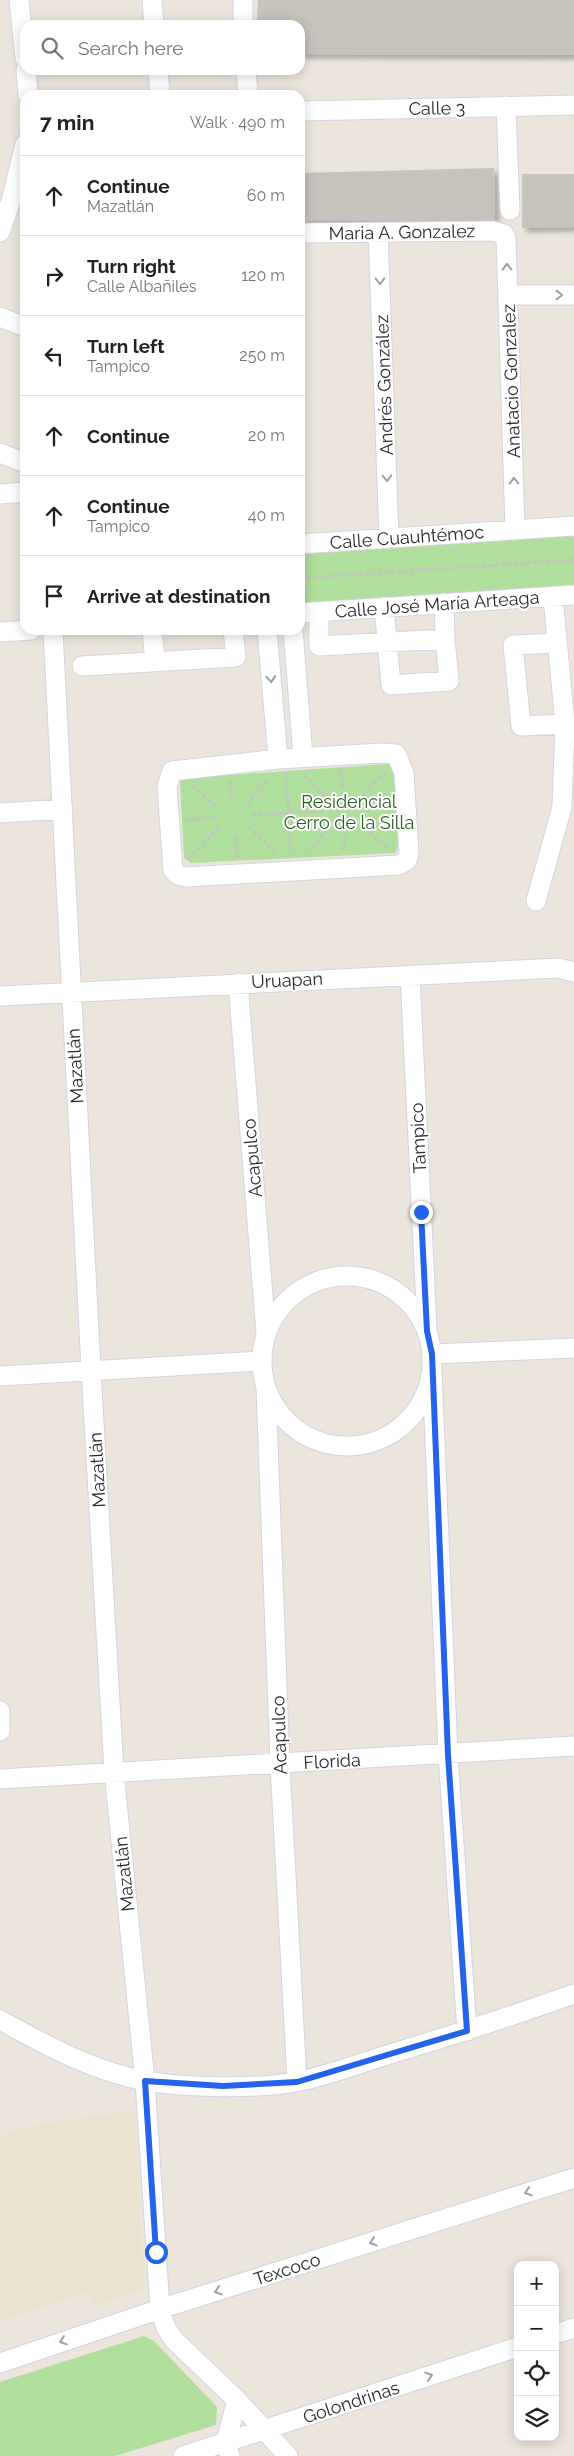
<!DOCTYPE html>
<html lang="en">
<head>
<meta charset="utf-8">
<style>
	:root { --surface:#fff; --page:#f2f2f2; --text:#222; --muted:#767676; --line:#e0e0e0 }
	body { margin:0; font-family:Raleway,sans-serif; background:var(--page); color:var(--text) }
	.controls { position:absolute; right:15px; bottom:15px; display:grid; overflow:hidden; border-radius:10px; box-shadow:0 2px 12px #0003 }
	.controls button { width:45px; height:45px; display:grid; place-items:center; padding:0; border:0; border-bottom:1px solid var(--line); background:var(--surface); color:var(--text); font:25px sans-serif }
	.stop { position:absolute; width:15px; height:15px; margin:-11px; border:4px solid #2563eb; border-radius:50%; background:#fff }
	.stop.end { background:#2563eb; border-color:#fff; box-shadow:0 1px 5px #0008 }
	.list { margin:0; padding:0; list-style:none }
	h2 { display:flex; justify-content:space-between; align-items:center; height:65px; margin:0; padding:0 20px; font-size:21px }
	h2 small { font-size:16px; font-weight:400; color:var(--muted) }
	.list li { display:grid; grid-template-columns:32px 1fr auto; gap:15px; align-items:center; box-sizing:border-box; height:80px; padding:0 20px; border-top:1px solid var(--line) }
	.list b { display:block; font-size:19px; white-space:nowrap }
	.list p { margin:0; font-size:16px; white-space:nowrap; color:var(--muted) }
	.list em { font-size:16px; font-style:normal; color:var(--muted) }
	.icon { flex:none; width:28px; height:28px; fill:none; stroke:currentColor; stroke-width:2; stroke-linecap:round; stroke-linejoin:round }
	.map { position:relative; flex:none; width:574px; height:2456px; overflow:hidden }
	.search { position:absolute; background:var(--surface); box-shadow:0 2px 12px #0003; left:20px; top:20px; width:285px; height:55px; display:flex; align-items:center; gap:12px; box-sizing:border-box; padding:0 18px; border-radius:15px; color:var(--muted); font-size:19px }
	.panel { position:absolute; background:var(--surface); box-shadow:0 2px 12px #0003; left:20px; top:90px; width:285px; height:545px; border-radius:15px }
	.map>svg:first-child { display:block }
	.education { fill:#ebe3cd }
	.green { fill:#b0de9c }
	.building { fill:#c6c2bc; filter:url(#shadow) }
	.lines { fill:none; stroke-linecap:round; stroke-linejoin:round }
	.minor-casing { stroke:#d2d4e1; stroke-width:21 }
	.path { stroke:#c3c3c3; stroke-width:3; stroke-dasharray:4 2.5; stroke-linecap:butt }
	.minor { stroke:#fff; stroke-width:19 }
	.oneway { stroke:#9f9f9f }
	.route { stroke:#2563eb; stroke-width:6 }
	.labels { text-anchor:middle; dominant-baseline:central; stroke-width:4; stroke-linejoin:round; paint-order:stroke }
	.street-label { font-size:18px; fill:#2a2a2a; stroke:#fff }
	.park-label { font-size:18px; fill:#2a621e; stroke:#fff }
</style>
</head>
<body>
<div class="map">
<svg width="574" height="2456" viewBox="0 0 574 2456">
	<defs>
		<filter id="shadow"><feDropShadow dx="4.5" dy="4.5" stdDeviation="2.5" flood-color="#0004"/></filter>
	</defs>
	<rect width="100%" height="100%" fill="#ebe5dc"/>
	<path class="education" d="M134 2110 144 2289 93 2306 89 2292 0 2321V2136L32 2126Z"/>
	<path class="green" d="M574 535V590L300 607V554Z
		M389 764 393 769C395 784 404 843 395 853L191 863 184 858 180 781 182 778Z
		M144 2336 154 2341 217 2407 216 2425 115 2456H0V2382Z"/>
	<path class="building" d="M258 0H574V55L300 54V25H257Z
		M494 168 495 220 300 221V173Z
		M522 174H574V227L522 228Z"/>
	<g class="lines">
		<g class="minor-casing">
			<path id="minor" d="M19 0 25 58
				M152 0 154 25
				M243 0V25
				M26 70 28 95
				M158 70 160 95
				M246 70 248 95
				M506 106 510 210
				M300 111 574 105
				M0 232 12 198 25 144
				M378 232 389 538
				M300 233 493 231 504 234 506 238 515 530
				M508 295H574
				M0 317 25 327
				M0 453 25 463
				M0 494 25 492
				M300 544 574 526
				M553 597 565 724 521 726 513 645 557 643
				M384 607 391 685 449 681 445 639
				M319 612V646L445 639 444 603
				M300 613 574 595
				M53 630 91 1370 114 1772 145 2081 160 2309 166 2328 174 2340 237 2400 288 2456
				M152 630 155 662
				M267 630 278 759
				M293 630 303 757
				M0 632 31 630
				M82 666 236 657 233 630
				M381 753 396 754 404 773 409 854 407 860 399 865 186 877 178 875 173 870 167 786 172 771 278 759Z
				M0 813 63 809
				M536 901 562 807 565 724
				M410 975 427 1327
				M238 983 266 1333
				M0 996 558 968 574 972
				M262 1361a85 85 0 1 1 170 0a85 85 0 1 1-170 0Z
				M432 1354 574 1348
				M432 1371 448 1755 467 2031
				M0 1376 262 1361
				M266 1389 280 1764 297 2081
				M0 1711V1731
				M0 1779 574 1746
				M0 2020C46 2045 94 2072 146 2081 188 2088 254 2089 296 2082 327 2076 358 2064 387 2055 450 2036 512 2016 574 1994
				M555 2334 574 2328
				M0 2363 160 2309 574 2178
				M183 2456 518 2347
				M230 2456 226 2442 237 2400"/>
		</g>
		<path class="path" d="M300 578 574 560
			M341 771 342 790
			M286 774 291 853
			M303 775 328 798
			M230 781 232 798
			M193 786 217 807
			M360 798 386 771
			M247 804 268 779
			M364 809 389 808
			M252 815 324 811
			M185 820 215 817
			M360 824 388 848
			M249 827 276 854
			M235 836 238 857
			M344 850 345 831
			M308 852 330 826
			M189 859 218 828"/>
		<use href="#minor" class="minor"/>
	</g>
	<defs><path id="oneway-chevron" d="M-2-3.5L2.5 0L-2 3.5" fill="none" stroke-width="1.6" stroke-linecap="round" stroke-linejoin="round" transform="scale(1.25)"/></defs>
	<g class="oneway">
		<use href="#oneway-chevron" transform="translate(507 267) rotate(-92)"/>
		<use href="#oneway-chevron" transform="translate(380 281) rotate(88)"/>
		<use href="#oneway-chevron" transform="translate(559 295)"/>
		<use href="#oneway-chevron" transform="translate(387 478) rotate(88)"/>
		<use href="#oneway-chevron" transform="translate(514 481) rotate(-92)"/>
		<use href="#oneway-chevron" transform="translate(271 679) rotate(85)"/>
		<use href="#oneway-chevron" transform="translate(528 2192) rotate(162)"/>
		<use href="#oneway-chevron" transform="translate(373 2242) rotate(162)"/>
		<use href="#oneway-chevron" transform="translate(218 2291) rotate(162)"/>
		<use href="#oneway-chevron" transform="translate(63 2341) rotate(161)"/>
		<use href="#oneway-chevron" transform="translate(429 2376) rotate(-18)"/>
	</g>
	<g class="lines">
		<path class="route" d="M156 2252 145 2081 223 2086 297 2082 467 2031 448 1755 432 1354 427 1331 421 1212"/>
	</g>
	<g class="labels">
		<g class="street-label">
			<text transform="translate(437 108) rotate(-1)">Calle 3</text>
			<text transform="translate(402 232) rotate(-1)">Maria A. Gonzalez</text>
			<text transform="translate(511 381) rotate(-92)">Anatacio Gonzalez</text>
			<text transform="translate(384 385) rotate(-92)">Andrés González</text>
			<text transform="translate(407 537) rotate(-4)">Calle Cuauhtémoc</text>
			<text transform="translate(437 604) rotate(-4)">Calle José María Arteaga</text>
			<text transform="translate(287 980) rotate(-3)">Uruapan</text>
			<text transform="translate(75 1066) rotate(-93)">Mazatlán</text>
			<text transform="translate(418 1138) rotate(-93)">Tampico</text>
			<text transform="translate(252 1158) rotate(-95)">Acapulco</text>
			<text transform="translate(97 1470) rotate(-93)">Mazatlán</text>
			<text transform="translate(279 1735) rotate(-92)">Acapulco</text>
			<text transform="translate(332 1761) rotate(-3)">Florida</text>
			<text transform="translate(124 1874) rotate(-96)">Mazatlán</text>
			<text transform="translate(287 2269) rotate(-18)">Texcoco</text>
			<text transform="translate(351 2402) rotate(-18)">Golondrinas</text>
		</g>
		<g class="park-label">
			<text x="349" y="801">Residencial<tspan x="349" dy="21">Cerro de la Silla</tspan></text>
		</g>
	</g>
</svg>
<div class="controls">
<button>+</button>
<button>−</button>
<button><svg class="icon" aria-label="locate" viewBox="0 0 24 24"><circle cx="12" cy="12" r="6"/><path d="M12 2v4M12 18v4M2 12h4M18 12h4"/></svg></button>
<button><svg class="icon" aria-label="layers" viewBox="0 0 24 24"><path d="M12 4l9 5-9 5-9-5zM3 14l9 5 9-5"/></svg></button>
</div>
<div class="stop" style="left:156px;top:2252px"></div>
<div class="stop end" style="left:421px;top:1212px"></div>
<div class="search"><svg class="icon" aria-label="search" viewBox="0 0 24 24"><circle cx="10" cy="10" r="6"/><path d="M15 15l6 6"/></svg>Search here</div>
<section class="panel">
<h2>7 min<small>Walk · 490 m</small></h2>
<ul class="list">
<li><svg class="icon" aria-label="ahead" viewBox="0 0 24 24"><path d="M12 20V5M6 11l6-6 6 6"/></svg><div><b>Continue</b><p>Mazatlán</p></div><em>60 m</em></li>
<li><svg class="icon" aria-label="right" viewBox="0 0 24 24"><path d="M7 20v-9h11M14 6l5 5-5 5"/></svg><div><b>Turn right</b><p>Calle Albañiles</p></div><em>120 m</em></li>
<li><svg class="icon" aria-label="left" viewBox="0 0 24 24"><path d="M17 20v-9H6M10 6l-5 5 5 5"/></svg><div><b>Turn left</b><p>Tampico</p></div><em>250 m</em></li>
<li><svg class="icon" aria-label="ahead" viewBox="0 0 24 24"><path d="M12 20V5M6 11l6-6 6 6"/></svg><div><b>Continue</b></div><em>20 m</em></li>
<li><svg class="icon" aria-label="ahead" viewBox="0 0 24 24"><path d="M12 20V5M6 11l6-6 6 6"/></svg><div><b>Continue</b><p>Tampico</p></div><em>40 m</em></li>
<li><svg class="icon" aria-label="arrive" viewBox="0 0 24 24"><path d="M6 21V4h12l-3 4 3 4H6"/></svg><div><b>Arrive at destination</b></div></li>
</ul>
</section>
</div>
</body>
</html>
